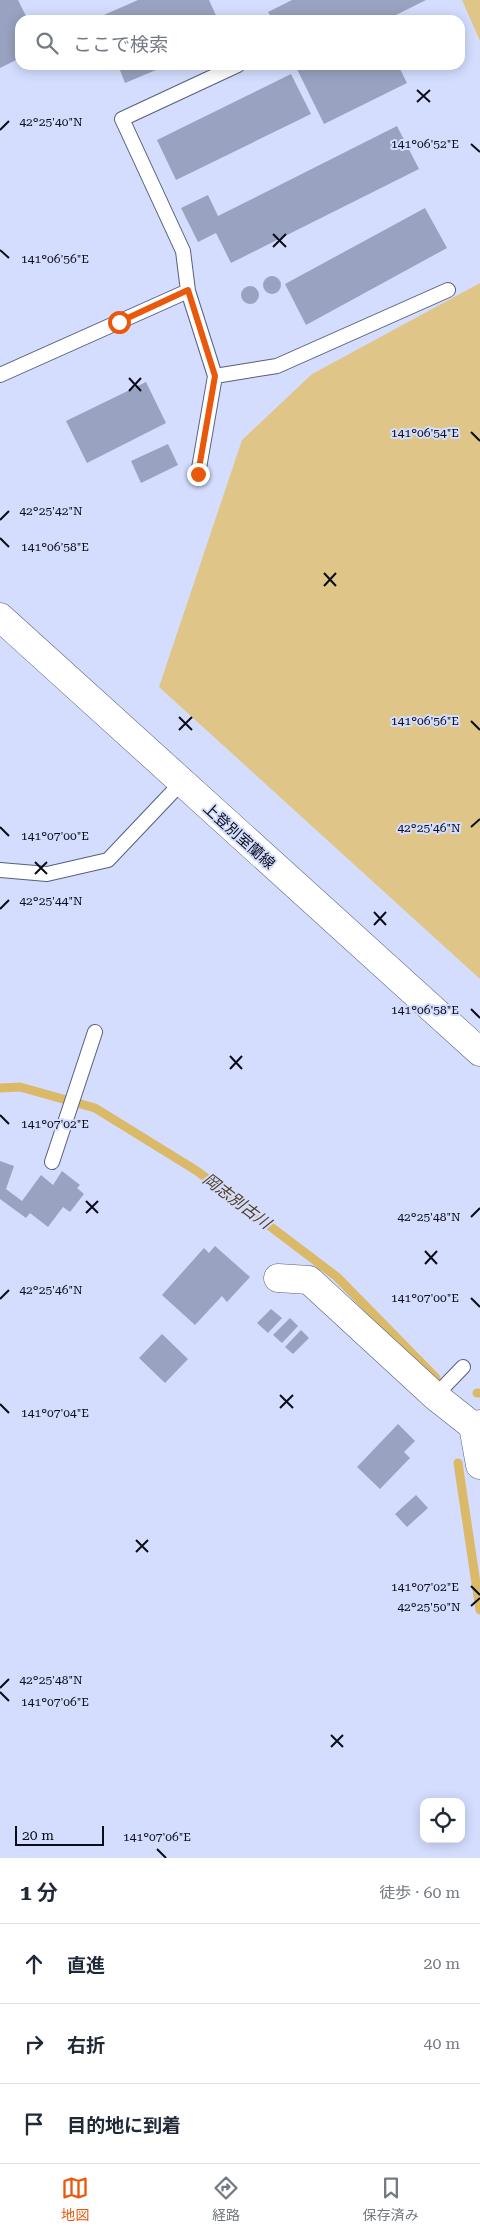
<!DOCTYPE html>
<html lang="ja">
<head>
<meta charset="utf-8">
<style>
	:root { --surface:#fff; --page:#f6f6f7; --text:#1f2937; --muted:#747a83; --line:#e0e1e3; --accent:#ea580c }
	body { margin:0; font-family:"Roboto Serif","Noto Sans JP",serif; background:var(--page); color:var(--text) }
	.controls { position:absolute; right:15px; bottom:15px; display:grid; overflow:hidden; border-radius:10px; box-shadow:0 2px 12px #0003 }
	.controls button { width:45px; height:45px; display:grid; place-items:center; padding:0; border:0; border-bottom:1px solid var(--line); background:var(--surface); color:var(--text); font:25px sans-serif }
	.scale { position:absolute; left:15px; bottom:12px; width:89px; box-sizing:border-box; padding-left:5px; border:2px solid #0a0d17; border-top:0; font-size:14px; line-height:18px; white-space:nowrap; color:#0a0d17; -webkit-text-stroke:4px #d4ddfe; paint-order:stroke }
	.stop { position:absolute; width:15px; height:15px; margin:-11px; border:4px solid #ea580c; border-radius:50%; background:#fff }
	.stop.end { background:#ea580c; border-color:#fff; box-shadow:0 1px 5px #0008 }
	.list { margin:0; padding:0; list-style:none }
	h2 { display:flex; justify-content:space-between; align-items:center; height:65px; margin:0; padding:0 20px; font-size:21px }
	h2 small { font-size:16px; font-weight:400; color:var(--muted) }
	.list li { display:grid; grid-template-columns:32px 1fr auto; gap:15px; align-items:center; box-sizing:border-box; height:80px; padding:0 20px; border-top:1px solid var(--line) }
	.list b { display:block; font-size:19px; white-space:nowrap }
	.list em { font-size:16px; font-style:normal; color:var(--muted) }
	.icon { flex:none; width:28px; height:28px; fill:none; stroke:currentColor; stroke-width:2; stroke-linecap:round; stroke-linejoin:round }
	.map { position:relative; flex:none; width:480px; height:1858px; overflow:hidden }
	.search { position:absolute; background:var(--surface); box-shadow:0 2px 12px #0003; left:15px; right:15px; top:15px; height:55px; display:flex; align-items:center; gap:12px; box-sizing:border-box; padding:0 18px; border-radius:15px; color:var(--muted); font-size:19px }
	.sheet { height:305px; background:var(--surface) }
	nav { display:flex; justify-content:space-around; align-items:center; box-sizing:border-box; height:70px; border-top:1px solid var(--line); background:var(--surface); font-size:14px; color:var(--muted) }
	nav a { display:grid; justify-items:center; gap:2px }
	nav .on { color:var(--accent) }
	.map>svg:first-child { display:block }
	.green { fill:#dfc688 }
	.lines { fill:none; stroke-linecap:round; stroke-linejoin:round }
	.stream { stroke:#dab968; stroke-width:9 }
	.building { fill:#99a2c1 }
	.lane-casing { stroke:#575f7b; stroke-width:16 }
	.street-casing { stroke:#575f7b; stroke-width:29 }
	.secondary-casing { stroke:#575f7b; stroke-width:29 }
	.lane { stroke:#fff; stroke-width:14 }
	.street { stroke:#fff; stroke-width:28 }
	.secondary { stroke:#fff; stroke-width:28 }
	.route { stroke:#ea580c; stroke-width:6 }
	.ticks { fill:none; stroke:#0a0d17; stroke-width:2 }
	.labels { text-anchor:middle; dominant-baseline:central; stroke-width:4; stroke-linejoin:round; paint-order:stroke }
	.street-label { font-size:15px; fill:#0a0d17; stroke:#d4ddfe }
	.water-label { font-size:16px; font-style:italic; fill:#4e401d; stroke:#d4ddfe }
	.ticks-label { font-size:12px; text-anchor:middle; fill:#0a0d17; stroke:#d4ddfe; stroke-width:4; stroke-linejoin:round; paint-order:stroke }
</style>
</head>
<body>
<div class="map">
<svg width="480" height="1858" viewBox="0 0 480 1858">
	<rect width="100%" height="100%" fill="#d4ddfe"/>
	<path class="green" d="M462 0H480V41Z
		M480 283V979L159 687 242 440 312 374Z"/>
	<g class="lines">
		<path class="stream" d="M0 1088 20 1087 95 1108 197 1171 337 1277 436 1378
			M477 1393H480
			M458 1463 480 1610"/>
	</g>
	<path class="building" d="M0 0H18L28 20H20V58L0 68Z
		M138 0H209L218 20H98L97 18Z
		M292 0H426L386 20H273L268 12Z
		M118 65H168L125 83Z
		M295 65H398L407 83 324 124Z
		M291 74 311 114 176 180 157 140Z
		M397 126 419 169 231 263 216 233 198 242 181 208 208 195 218 216Z
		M425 208 447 248 306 325 285 284Z
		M263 285a9 9 0 1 1 18 0a9 9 0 1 1-18 0Z
		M241 295a9 9 0 1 1 18 0a9 9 0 1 1-18 0Z
		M146 382 166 423 87 463 66 421Z
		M168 444 178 465 141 483 131 461Z
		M0 1161 14 1166 6 1189 22 1201 41 1175 53 1185 62 1171 80 1185 77 1188 84 1194 70 1212 63 1207 48 1227 30 1213 26 1218 0 1199Z
		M215 1246 250 1277 227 1302 222 1296 195 1325 162 1295 204 1248 209 1253Z
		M271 1309 282 1318 268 1333 257 1323Z
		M290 1318 298 1326 282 1343 273 1335Z
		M301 1330 309 1338 293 1354 285 1347Z
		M162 1334 188 1359 165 1383 139 1358Z
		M398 1424 415 1441 404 1452 410 1458 380 1489 357 1467Z
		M416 1495 428 1508 407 1527 395 1514Z"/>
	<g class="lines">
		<g class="lane-casing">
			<path id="lane" d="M188 291 183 251 122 119 238 65
				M0 375 188 291 215 376 277 366 448 290
				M198 474 215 376
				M0 870 47 874 108 860 181 783
				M52 1162 95 1032
				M435 1396 463 1367"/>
		</g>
		<g class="street-casing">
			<path id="street" d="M278 1278 309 1280 435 1396 473 1426
				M480 1424 473 1426 480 1465"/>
		</g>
		<g class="secondary-casing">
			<path id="secondary" d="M0 617 480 1052"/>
		</g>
		<use href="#lane" class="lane"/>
		<use href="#street" class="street"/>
		<use href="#secondary" class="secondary"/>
	</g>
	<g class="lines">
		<path class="route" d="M119 322 188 290 215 376 198 474"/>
	</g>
	<path class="ticks" d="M417 90 430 102M417 102 430 90M0 130 9 121M471 144 480 152M273 234 286 247M273 247 286 234M0 250 9 258M129 378 141 391M129 391 141 378M471 432 480 441M0 520 9 511M0 538 9 547M324 573 336 586M324 586 336 573M179 717 192 730M471 721 480 730M179 730 192 717M0 827 9 836M471 827 480 819M35 862 47 874M35 874 47 862M0 909 9 900M374 912 386 925M374 925 386 912M471 1009 480 1018M230 1056 242 1069M230 1069 242 1056M0 1115 9 1124M86 1201 98 1213M86 1213 98 1201M471 1217 480 1208M425 1251 437 1264M425 1264 437 1251M471 1298 480 1307M0 1299 9 1290M280 1395 293 1408M0 1404 9 1413M280 1408 293 1395M136 1540 148 1552M136 1552 148 1540M471 1586 480 1595M471 1606 480 1598M0 1688 9 1679M0 1692 9 1701M331 1735 343 1747M331 1747 343 1735M157 1849 166 1858"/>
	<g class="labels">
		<g class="street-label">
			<text transform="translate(239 836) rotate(42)">上登別室蘭線</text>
		</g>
		<g class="water-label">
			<text transform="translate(237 1201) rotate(37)">岡志別古川</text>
		</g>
	</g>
	<g class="ticks-label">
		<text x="51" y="126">42°25'40"N</text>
		<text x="425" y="148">141°06'52"E</text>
		<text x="55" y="263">141°06'56"E</text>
		<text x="425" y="437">141°06'54"E</text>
		<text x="51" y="515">42°25'42"N</text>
		<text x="55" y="551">141°06'58"E</text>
		<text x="425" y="725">141°06'56"E</text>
		<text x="429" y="832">42°25'46"N</text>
		<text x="55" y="840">141°07'00"E</text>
		<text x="51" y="905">42°25'44"N</text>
		<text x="425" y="1014">141°06'58"E</text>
		<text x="55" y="1128">141°07'02"E</text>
		<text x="429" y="1221">42°25'48"N</text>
		<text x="51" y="1294">42°25'46"N</text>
		<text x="425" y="1302">141°07'00"E</text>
		<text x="55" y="1417">141°07'04"E</text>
		<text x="425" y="1591">141°07'02"E</text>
		<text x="429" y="1611">42°25'50"N</text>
		<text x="51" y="1684">42°25'48"N</text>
		<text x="55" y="1706">141°07'06"E</text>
		<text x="157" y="1841">141°07'06"E</text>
	</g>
</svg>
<div class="controls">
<button><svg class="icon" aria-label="locate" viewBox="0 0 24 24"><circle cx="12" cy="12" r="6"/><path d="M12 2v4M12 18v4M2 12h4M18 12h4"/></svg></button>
</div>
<div class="scale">20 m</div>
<div class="stop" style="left:119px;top:322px"></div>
<div class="stop end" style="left:198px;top:474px"></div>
<div class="search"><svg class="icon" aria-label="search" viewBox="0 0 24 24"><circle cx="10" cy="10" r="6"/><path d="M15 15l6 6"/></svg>ここで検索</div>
</div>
<section class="sheet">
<h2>1 分<small>徒歩 · 60 m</small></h2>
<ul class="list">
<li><svg class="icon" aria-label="ahead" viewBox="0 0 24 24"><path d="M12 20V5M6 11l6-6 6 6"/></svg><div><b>直進</b></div><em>20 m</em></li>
<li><svg class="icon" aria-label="right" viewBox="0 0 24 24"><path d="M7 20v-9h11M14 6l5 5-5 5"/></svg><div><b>右折</b></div><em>40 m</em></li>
<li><svg class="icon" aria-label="arrive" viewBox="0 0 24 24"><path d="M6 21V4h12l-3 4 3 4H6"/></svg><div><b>目的地に到着</b></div></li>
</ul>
</section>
<nav>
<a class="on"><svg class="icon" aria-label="map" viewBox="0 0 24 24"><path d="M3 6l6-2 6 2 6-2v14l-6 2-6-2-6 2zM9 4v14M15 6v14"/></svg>地図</a>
<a><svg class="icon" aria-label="directions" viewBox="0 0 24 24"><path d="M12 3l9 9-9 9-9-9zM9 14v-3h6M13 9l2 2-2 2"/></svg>経路</a>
<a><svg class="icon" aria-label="saved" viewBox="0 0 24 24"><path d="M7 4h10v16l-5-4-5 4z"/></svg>保存済み</a>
</nav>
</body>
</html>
